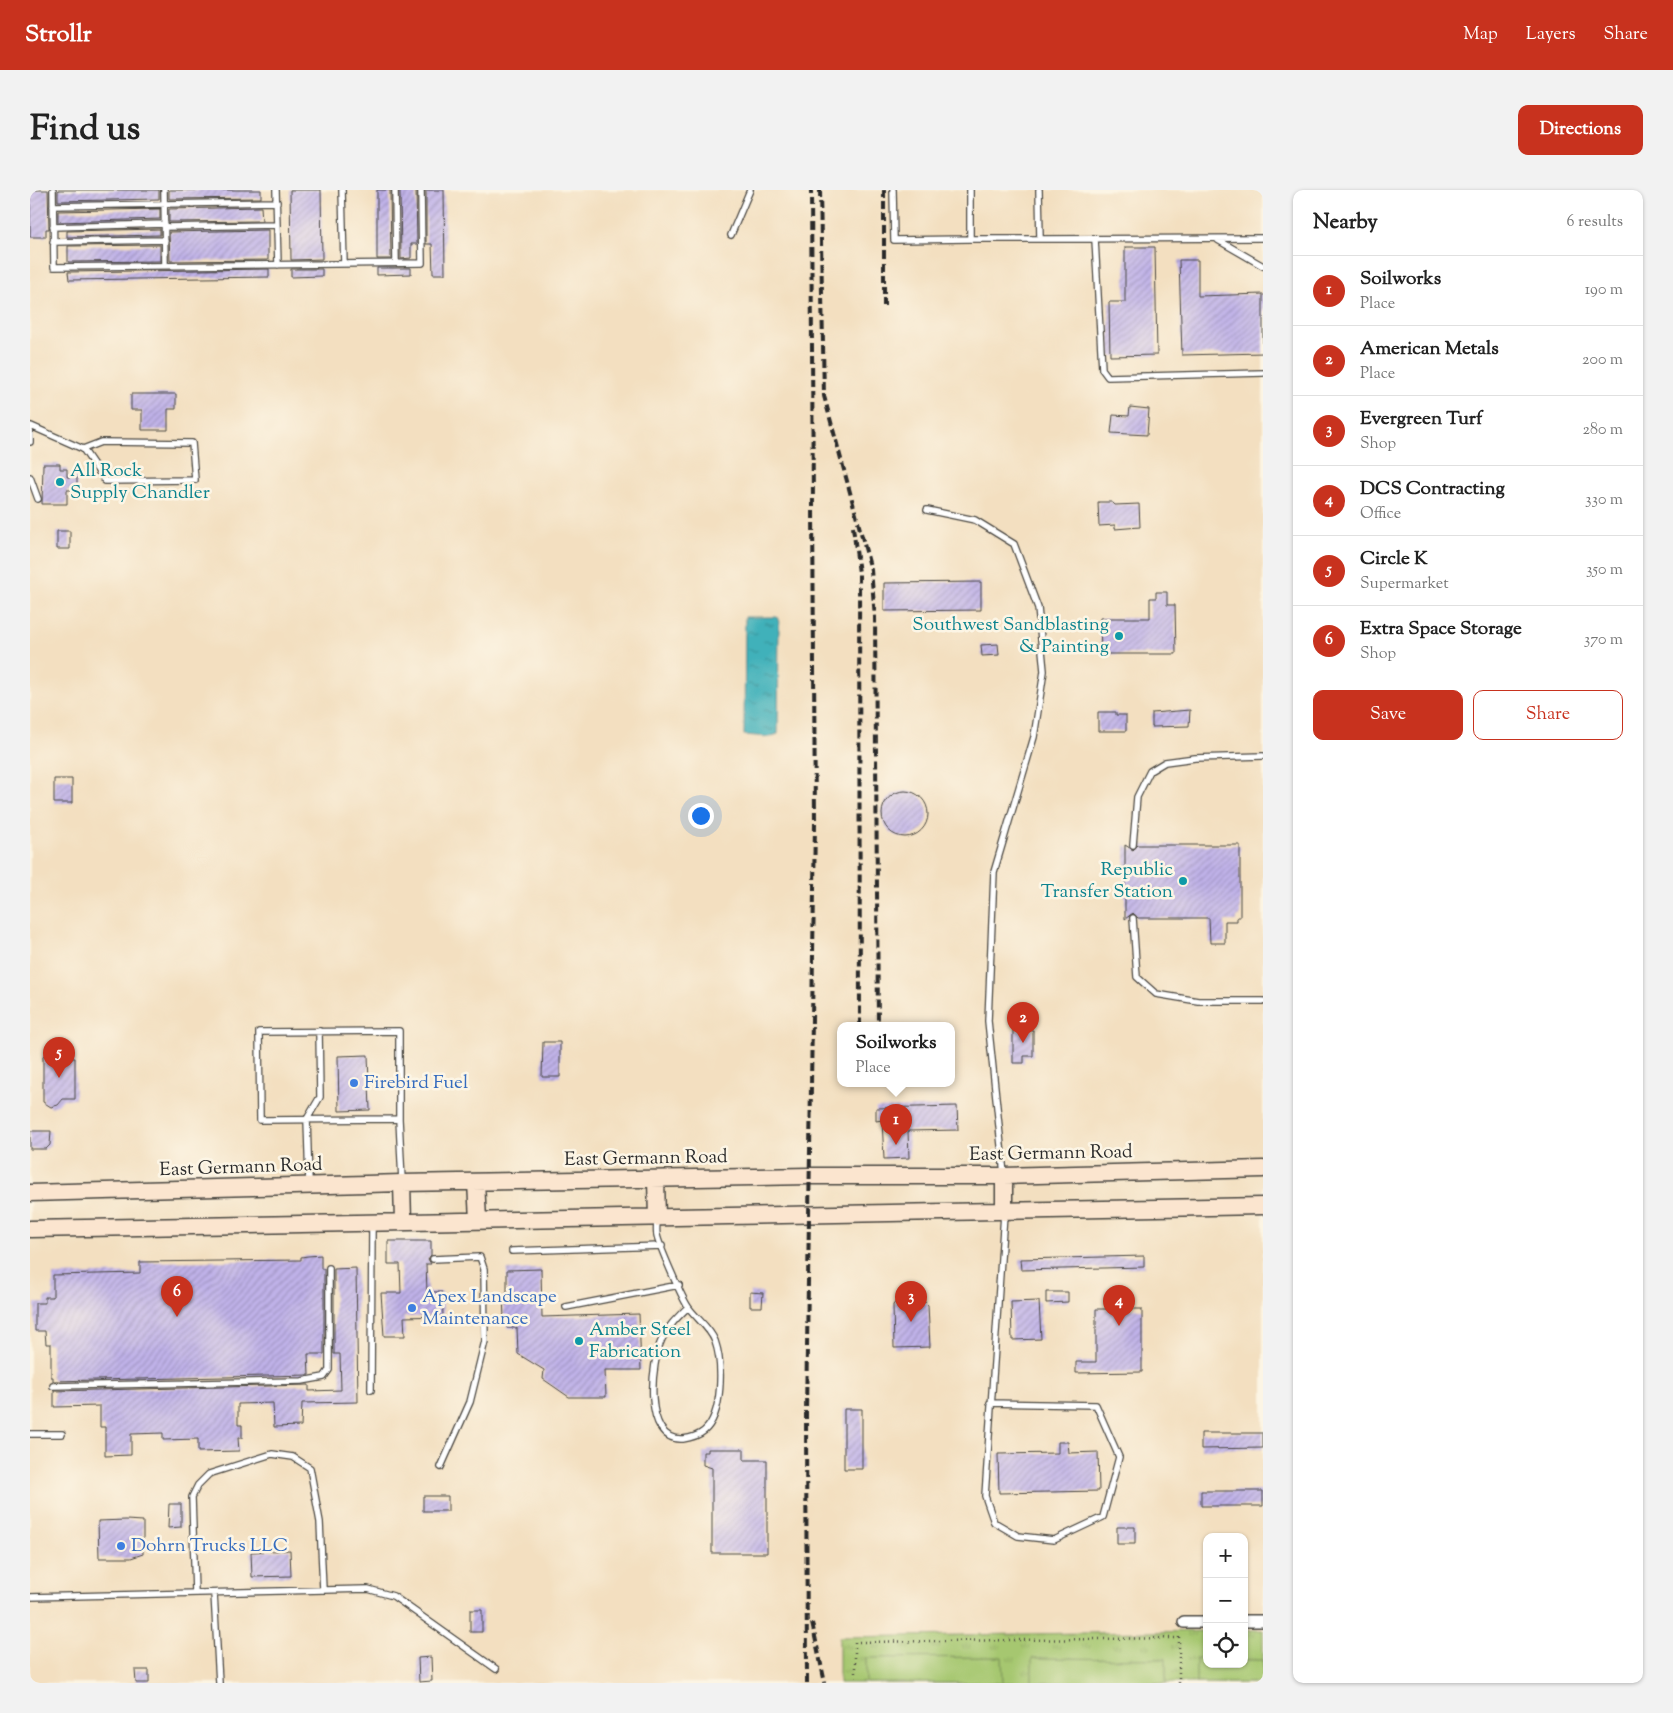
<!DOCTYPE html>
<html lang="en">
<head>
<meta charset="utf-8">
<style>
	:root { --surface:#fff; --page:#f2f2f2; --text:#222; --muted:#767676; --line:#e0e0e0; --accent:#c8321e }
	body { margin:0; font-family:"Sorts Mill Goudy",serif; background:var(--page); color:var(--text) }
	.controls { position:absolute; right:15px; bottom:15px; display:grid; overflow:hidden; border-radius:10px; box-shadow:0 1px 4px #0004 }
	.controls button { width:45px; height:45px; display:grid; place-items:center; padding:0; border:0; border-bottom:1px solid var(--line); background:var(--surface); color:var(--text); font:25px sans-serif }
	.you { position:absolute; left:670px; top:625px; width:18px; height:18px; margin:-12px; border:4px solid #fff; border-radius:50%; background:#1a73e8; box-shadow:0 0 0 8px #1a73e833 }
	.badge { display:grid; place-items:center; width:32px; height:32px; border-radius:50%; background:var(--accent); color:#fff; font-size:16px; font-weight:700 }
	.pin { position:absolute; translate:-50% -41px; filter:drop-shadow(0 1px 2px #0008) }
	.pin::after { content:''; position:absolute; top:26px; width:18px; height:15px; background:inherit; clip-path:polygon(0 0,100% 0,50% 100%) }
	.popup { position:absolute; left:807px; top:832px; width:118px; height:65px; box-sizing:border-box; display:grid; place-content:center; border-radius:10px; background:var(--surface); filter:drop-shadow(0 1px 4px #0005); font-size:16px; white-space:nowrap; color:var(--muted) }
	.popup b { font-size:19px; color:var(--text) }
	.popup::after { content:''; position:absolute; left:50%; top:100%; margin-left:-10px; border:10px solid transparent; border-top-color:var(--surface) }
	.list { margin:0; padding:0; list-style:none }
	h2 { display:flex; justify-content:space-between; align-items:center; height:65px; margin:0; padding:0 20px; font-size:21px }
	h2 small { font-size:16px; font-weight:400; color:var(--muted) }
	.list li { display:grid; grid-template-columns:32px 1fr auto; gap:15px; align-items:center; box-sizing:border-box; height:70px; padding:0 20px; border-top:1px solid var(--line) }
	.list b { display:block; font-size:19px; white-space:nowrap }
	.list p { margin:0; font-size:16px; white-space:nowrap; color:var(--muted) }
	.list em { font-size:16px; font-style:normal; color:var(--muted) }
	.actions { display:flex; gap:10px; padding:15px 20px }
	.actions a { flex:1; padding:11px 0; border:1px solid var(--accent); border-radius:10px; text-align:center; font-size:18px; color:var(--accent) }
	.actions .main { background:var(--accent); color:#fff }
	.icon { flex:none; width:28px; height:28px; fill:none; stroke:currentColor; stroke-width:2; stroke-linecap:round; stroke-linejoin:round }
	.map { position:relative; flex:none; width:1233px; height:1493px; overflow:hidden; border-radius:10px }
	header { display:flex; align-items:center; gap:30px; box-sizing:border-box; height:70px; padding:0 25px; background:var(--accent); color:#fff }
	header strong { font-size:24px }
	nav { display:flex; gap:28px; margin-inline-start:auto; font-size:18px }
	.intro { display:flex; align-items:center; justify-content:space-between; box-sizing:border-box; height:120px; padding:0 30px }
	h1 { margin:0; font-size:35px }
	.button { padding:12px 22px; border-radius:10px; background:var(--accent); color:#fff; font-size:18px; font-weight:700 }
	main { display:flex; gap:30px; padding:0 30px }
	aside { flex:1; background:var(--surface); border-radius:10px; box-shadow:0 1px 4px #0004 }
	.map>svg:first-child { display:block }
	.park { fill:url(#park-tufts); stroke:#68794e }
	.pitch { fill:#a6c770; stroke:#68794e }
	.water { fill:url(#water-ripples); stroke:#366e72 }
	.building { fill:url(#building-hatch) }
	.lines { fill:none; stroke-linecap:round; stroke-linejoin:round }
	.service-casing { stroke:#494641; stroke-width:8 }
	.minor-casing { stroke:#494641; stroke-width:14 }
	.secondary-casing { stroke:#494641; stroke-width:19 }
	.path { stroke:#494641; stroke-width:2.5; stroke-dasharray:1 4; stroke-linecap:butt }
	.service { stroke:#fff; stroke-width:5.5 }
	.minor { stroke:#fff; stroke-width:11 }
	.secondary { stroke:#fbe5cf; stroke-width:16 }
	.rail { stroke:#2b2b2b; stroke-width:4; stroke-dasharray:8 4; stroke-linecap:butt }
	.culture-dot { fill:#0f9aa8; stroke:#fcf5e5; stroke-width:2 }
	.shop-dot { fill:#3f7fe0; stroke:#fcf5e5; stroke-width:2 }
	.labels { text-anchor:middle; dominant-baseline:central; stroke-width:5; stroke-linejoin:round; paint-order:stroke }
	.culture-label { font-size:19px; fill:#0d838f; stroke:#fcf5e5; text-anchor:start }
	.shop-label { font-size:19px; fill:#366cbe; stroke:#fcf5e5; text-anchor:start }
	.street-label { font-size:19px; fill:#2b2b2b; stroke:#fcf5e5 }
</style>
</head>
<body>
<header>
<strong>Strollr</strong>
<nav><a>Map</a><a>Layers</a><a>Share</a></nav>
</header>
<div class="intro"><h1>Find us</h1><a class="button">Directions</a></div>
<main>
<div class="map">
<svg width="1233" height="1493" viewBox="0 0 1233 1493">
	<defs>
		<pattern id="park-tufts" width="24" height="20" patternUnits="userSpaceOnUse" patternTransform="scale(1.25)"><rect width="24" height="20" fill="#a6c770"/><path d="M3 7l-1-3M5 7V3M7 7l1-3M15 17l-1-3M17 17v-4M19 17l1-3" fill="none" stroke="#8fab61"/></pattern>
		<pattern id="water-ripples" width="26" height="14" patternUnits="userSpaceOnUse" patternTransform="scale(1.25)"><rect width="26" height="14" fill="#41b1ba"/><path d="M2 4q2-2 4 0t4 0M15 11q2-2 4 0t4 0" fill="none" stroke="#379097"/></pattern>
		<pattern id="building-hatch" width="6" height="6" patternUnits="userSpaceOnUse" patternTransform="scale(1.25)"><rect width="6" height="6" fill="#c0b2e9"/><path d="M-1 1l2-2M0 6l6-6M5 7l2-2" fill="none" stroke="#9c91bd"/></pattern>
	</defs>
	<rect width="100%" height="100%" fill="#fcf5e5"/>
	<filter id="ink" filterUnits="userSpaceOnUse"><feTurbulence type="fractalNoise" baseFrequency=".02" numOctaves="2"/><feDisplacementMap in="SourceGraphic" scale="10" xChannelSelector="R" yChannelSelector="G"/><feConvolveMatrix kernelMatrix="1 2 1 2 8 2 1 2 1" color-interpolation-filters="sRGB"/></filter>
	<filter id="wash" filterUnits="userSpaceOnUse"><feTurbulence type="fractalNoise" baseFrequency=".0096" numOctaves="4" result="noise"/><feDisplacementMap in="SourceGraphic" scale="20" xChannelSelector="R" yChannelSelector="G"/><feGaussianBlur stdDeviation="1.12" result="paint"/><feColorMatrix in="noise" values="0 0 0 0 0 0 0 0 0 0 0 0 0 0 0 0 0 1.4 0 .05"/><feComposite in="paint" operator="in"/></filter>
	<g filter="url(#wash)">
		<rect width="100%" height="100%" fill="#f3dfc0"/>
		<path class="park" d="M1214 1440H1233V1493H809V1447L1177 1441V1474H1214Z"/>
		<path class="pitch" d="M972 1467 973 1493H836V1468Z
			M1002 1468 1136 1469V1493H1002Z
			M1166 1469H1177V1474H1214V1470H1233V1493H1166Z"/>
		<path class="water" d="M715 427H747L749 432 748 544 739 547 714 545Z"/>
		<g id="blocks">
			<path class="building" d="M0 0H18L19 39H16V47H0Z
				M28 0H129V9L28 11Z
				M139 0H231V8L139 9Z
				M260 0H291L292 69 261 70Z
				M347 0H360L361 69H347Z
				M370 0H386L387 54H381V68L371 69Z
				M396 0H414L415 84H403L402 54H396Z
				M231 17 232 31 139 32V19Z
				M130 19V29L28 32V21Z
				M130 39V45L37 47V41Z
				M238 40V70L140 71 139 42Z
				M130 55V71L38 72V56Z
				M1095 57H1125L1127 165 1080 166 1079 112H1095Z
				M1149 70H1168V106L1233 104V163L1152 165Z
				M347 78H381V84L347 85Z
				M239 79V87L39 90 38 82Z
				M261 79H292V86L261 87Z
				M101 204H146V219H138V240H112V220H101Z
				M1100 217 1119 219 1117 245 1081 243 1083 225 1099 226Z
				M13 274H30V279H37V287H47V300H37V314H12Z
				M1068 312H1082L1085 315 1109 314 1110 337 1085 339V335L1069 336Z
				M27 341H40V359H27Z
				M951 392V420L854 421V393Z
				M1126 402H1137V415H1145L1146 464H1071L1070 428H1120V408H1126Z
				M968 454 969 465 952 466 951 455Z
				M1160 520 1159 536 1122 537V523Z
				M1068 522H1086V525H1096V541H1068Z
				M24 589H42V613H24Z
				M852 624a23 23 0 1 1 46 0a23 23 0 1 1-46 0Z
				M1095 655 1103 660 1108 655H1210V727H1207V731H1195V753H1180L1179 728H1108L1103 723 1095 729Z
				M983 840H1003V866H994V873H983Z
				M513 852H530V887H512Z
				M17 862H23L26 868H45V909H33L28 915 21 917 13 912V866Z
				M338 865 340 920 309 921 308 866Z
				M927 916 928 940 878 941 879 968 854 969 852 930 846 931V918Z
				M0 941H21L20 955 16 959H0Z
				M358 1051H401V1065L398 1069 401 1074H396L397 1102H412L413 1126 374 1127 375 1146H354L351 1103H371L370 1074H358Z
				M291 1065V1079H294V1164H278L279 1185 23 1191V1187H21V1154H16L15 1141H5V1113H15V1107H23V1085L110 1083V1072L271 1070V1067L278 1066Z
				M1114 1066V1077L991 1080 990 1069Z
				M326 1078 328 1212 272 1213 271 1236 244 1237 243 1213 208 1214V1235H212V1248H208L209 1261 168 1262V1249L133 1250V1243L101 1244V1265L75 1266V1237H70V1216L24 1217V1201L279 1195V1201L311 1200 310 1164H304V1079Z
				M511 1079 512 1127 609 1124 611 1180H575L576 1207H539L513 1189 514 1180 488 1164 487 1138H477V1128H474L473 1107H477V1080Z
				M720 1102 733 1103 732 1117H720Z
				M1016 1102H1038V1112L1016 1113Z
				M868 1109 876 1115H887L892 1109 898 1115 900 1157 864 1158 863 1115Z
				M1009 1111 1011 1149 982 1150 981 1112Z
				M1066 1119H1112V1182L1046 1183V1172H1066Z
				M814 1219H832V1279H814Z
				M1171 1243H1233V1258L1171 1259Z
				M1028 1252H1038L1039 1263 1068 1262 1069 1301 969 1303 968 1264 1028 1263Z
				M678 1259H714V1270H737V1363H682V1278L673 1275V1262H678Z
				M1171 1301H1233V1316H1171Z
				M393 1306H418V1321H393Z
				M139 1314H151V1337L138 1338Z
				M96 1330 113 1331V1364L101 1368H69L68 1331Z
				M1087 1337H1105V1354H1087Z
				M260 1360 261 1386 222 1387 221 1362Z
				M440 1420H452V1442H440Z
				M401 1467 402 1491 389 1492 388 1468Z
				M105 1480H119V1493H106Z"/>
		</g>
	</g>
	<g filter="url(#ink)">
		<use href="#blocks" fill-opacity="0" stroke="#494641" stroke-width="1"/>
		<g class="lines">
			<g class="service-casing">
				<path id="service" d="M23 0 24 77 392 73 391 0
					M134 0 135 76
					M246 0 248 75
					M312 0 314 74
					M365 0 366 73
					M863 0 864 50 940 49
					M940 0V49H1010
					M1009 0 1010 49 1233 48
					M23 16 247 12
					M23 37 135 34
					M135 37 247 35
					M701 45 720 0
					M1065 49 1072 179 1078 187 1233 183
					M1188 50 1233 76
					M23 52 135 50
					M0 236V252
					M1 236 53 259 71 252 162 253 165 290 75 291 53 259
					M0 287 8 309
					M897 320 945 330 984 354 1008 418 1014 481 1004 547 964 682 958 831 974 984
					M1103 655 1107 607 1120 581 1135 572 1165 568 1233 566
					M1103 728 1107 787 1126 804 1168 811H1233
					M369 929 230 930 229 842 369 841V929L372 991
					M279 993 277 929 290 907 289 841
					M627 1030C627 1035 626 1040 627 1045 629 1055 653 1111 659 1118 667 1129 680 1138 685 1151 693 1174 693 1225 674 1241 668 1246 660 1248 653 1249 612 1252 621 1172 632 1149 638 1136 648 1127 658 1117
					M482 1061 632 1056
					M403 1069 450 1067 454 1079 455 1151 440 1212 411 1277
					M536 1117 649 1095
					M23 1196 272 1191 294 1187 299 1180V1078
					M341 1200 342 1034
					M960 1213 1066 1215 1089 1267 1073 1327 1024 1350 988 1346 964 1332 955 1306 974 1024
					M0 1244H32
					M165 1403 162 1307 168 1295 179 1284 242 1264 263 1267 280 1278 290 1332 293 1400
					M184 1403 189 1493
					M0 1407 338 1399 363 1406 466 1479"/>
			</g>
			<g class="minor-casing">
				<path id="minor" d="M1214 1431H1233
					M1154 1432H1177"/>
			</g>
			<g class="secondary-casing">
				<path id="secondary" d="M626 989 627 1028
					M446 992 448 1030
					M372 993 373 1031
					M0 1003 372 993 779 986H974L1233 979
					M974 1022V986
					M0 1039 1233 1016"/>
			</g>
			<path class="path" d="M825 1493V1452L1149 1448
				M1149 1493V1445H1151"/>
			<use href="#service" class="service"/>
			<use href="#minor" class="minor"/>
			<use href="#secondary" class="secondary"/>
			<path class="rail" d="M790 0 794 206 841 380 845 427 848 836
				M854 0V117
				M823 337 829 383 830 836
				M782 1433 795 1493
				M777 1493 776 1222 785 634 781 0"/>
		</g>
	</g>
	<g class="culture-dot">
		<circle cx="30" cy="292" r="5"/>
		<circle cx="1089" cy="446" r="5"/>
		<circle cx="1153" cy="691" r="5"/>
		<circle cx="549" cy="1151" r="5"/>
	</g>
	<g class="shop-dot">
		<circle cx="324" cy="893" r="5"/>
		<circle cx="382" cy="1118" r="5"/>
		<circle cx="91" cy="1356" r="5"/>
	</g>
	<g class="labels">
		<g class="culture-label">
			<text x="40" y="281">All Rock<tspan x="40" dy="22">Supply Chandler</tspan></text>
			<text x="1079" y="435" text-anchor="end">Southwest Sandblasting<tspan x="1079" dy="22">&amp; Painting</tspan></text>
			<text x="1143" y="680" text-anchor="end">Republic<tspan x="1143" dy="22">Transfer Station</tspan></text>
			<text x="559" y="1140">Amber Steel<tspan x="559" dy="22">Fabrication</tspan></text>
		</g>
		<g class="shop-label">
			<text x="334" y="893">Firebird Fuel</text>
			<text x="392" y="1107">Apex Landscape<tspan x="392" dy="22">Maintenance</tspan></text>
			<text x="101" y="1356">Dohrn Trucks LLC</text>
		</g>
		<g class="street-label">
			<text transform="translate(1021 964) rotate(-1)">East Germann Road</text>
			<text transform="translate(616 969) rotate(-1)">East Germann Road</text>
			<text transform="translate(211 978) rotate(-2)">East Germann Road</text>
		</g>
	</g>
</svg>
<div class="controls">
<button>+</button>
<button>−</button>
<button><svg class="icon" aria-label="locate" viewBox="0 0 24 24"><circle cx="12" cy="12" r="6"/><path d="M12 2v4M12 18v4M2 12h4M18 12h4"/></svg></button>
</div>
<div class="you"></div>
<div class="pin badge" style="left:866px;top:955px">1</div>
<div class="popup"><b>Soilworks</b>Place</div>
<div class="pin badge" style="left:993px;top:853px">2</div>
<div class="pin badge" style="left:881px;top:1132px">3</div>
<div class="pin badge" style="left:1089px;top:1136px">4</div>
<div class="pin badge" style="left:29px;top:888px">5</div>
<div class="pin badge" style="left:147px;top:1127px">6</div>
</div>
<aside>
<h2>Nearby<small>6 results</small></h2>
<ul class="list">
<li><span class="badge">1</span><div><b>Soilworks</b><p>Place</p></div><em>190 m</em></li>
<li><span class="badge">2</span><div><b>American Metals</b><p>Place</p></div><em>200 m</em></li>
<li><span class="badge">3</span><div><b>Evergreen Turf</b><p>Shop</p></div><em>280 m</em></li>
<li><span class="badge">4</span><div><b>DCS Contracting</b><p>Office</p></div><em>330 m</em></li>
<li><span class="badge">5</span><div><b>Circle K</b><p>Supermarket</p></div><em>350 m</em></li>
<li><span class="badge">6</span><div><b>Extra Space Storage</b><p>Shop</p></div><em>370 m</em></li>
</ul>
<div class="actions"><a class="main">Save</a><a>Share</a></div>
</aside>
</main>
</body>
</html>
